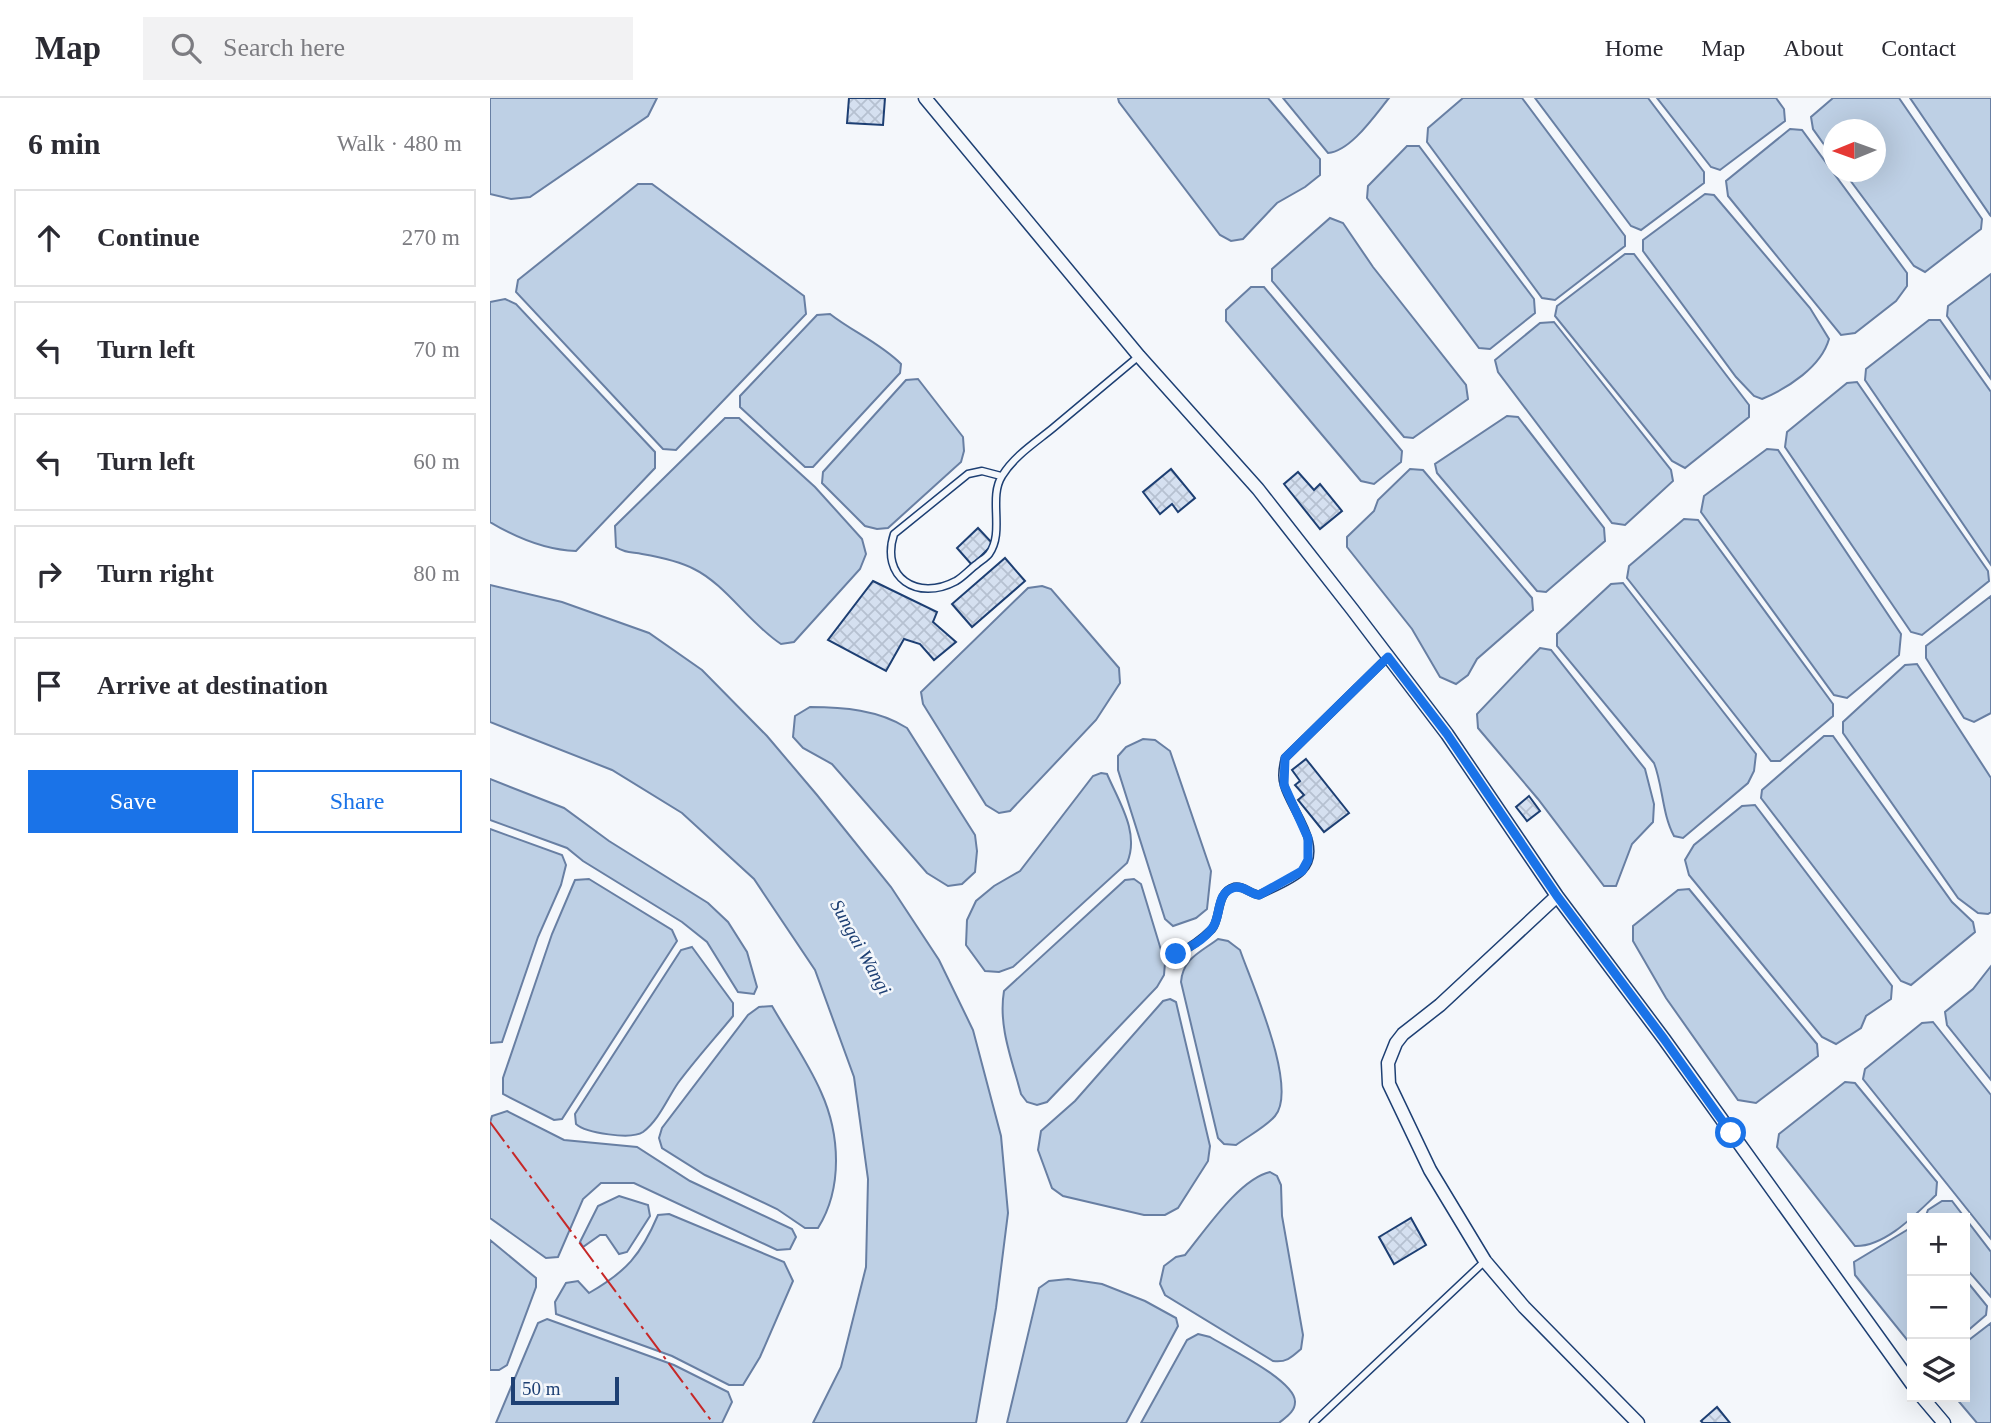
<!DOCTYPE html>
<html lang="en">
<head>
<meta charset="utf-8">
<style>
	:root { --surface:#fff; --page:#f2f2f3; --text:#2b2b33; --muted:#7c7c81; --line:#e1e1e2; --accent:#1a73e8 }
	body { margin:0; font-family:"Times New Roman",serif; background:var(--page); color:var(--text) }
	.controls { position:absolute; right:21px; bottom:21px; display:grid; overflow:hidden; border-radius:0px; box-shadow:0 7px 28px #0002 }
	.controls button { width:63px; height:63px; display:grid; place-items:center; padding:0; border:0; border-bottom:2px solid var(--line); background:var(--surface); color:var(--text); font:35px sans-serif }
	.compass { position:absolute; left:1333px; top:21px; width:63px; height:63px; border-radius:50%; background:var(--surface); box-shadow:0 7px 28px #0002; rotate:269deg }
	.scale { position:absolute; left:21px; bottom:18px; width:108px; box-sizing:border-box; padding-left:7px; border:4px solid #1d3f73; border-top:0; font-size:19px; line-height:24px; white-space:nowrap; color:#1d3f73; -webkit-text-stroke:5px #f4f7fb; paint-order:stroke }
	.stop { position:absolute; width:21px; height:21px; margin:-16px; border:5px solid #1a73e8; border-radius:50%; background:#fff }
	.stop.end { background:#1a73e8; border-color:#fff; box-shadow:0 2px 7px #0008 }
	.list { margin:0; padding:0; list-style:none }
	h2 { display:flex; justify-content:space-between; align-items:center; height:91px; margin:0; padding:0 28px; font-size:30px }
	h2 small { font-size:23px; font-weight:400; color:var(--muted) }
	.list li { display:grid; grid-template-columns:46px 1fr auto; gap:21px; align-items:center; box-sizing:border-box; height:98px; margin:0 14px 14px; padding:0 14px; border:2px solid var(--line); border-radius:0px }
	.list b { display:block; font-size:26px; white-space:nowrap }
	.list em { font-size:23px; font-style:normal; color:var(--muted) }
	.actions { display:flex; gap:14px; padding:21px 28px }
	.actions a { flex:1; padding:16px 0; border:2px solid var(--accent); border-radius:0px; text-align:center; font-size:24px; color:var(--accent) }
	.actions .main { background:var(--accent); color:#fff }
	.icon { flex:none; width:38px; height:38px; fill:none; stroke:currentColor; stroke-width:2; stroke-linecap:round; stroke-linejoin:round }
	.map { position:relative; flex:none; width:1501px; height:1325px; overflow:hidden }
	header { display:flex; align-items:center; gap:42px; box-sizing:border-box; height:98px; padding:0 35px; background:var(--surface); border-bottom:2px solid var(--line) }
	header strong { font-size:33px }
	nav { display:flex; gap:38px; margin-inline-start:auto; font-size:24px }
	.search { width:490px; height:63px; background:var(--page); display:flex; align-items:center; gap:18px; box-sizing:border-box; padding:0 24px; border-radius:0px; color:var(--muted); font-size:26px }
	main { display:flex }
	aside { flex:1; background:var(--surface) }
	.map>svg:first-child { display:block }
	.water { fill:#bed0e5; stroke:#687fa3; stroke-width:2 }
	.building { fill:url(#building-cross-hatch); stroke:#1d3f73; stroke-width:2 }
	.lines { fill:none; stroke-linecap:round; stroke-linejoin:round }
	.service-casing { stroke:#1d3f73; stroke-width:9 }
	.minor-casing { stroke:#1d3f73; stroke-width:15 }
	.service { stroke:#f4f7fb; stroke-width:6 }
	.minor { stroke:#f4f7fb; stroke-width:12 }
	.power { stroke:#c62828; stroke-width:2; stroke-dasharray:24 5 3.5 5; stroke-linecap:butt }
	.route { stroke:#1a73e8; stroke-width:9 }
	.labels { text-anchor:middle; dominant-baseline:central; stroke-width:5; stroke-linejoin:round; paint-order:stroke }
	.water-label { font-size:19px; font-style:italic; fill:#1d3f73; stroke:#f4f7fb }
</style>
</head>
<body>
<header>
<strong>Map</strong>
<div class="search"><svg class="icon" aria-label="search" viewBox="0 0 24 24"><circle cx="10" cy="10" r="6"/><path d="M15 15l6 6"/></svg>Search here</div>
<nav><a>Home</a><a>Map</a><a>About</a><a>Contact</a></nav>
</header>
<main>
<aside>
<h2>6 min<small>Walk · 480 m</small></h2>
<ul class="list">
<li><svg class="icon" aria-label="ahead" viewBox="0 0 24 24"><path d="M12 20V5M6 11l6-6 6 6"/></svg><div><b>Continue</b></div><em>270 m</em></li>
<li><svg class="icon" aria-label="left" viewBox="0 0 24 24"><path d="M17 20v-9H6M10 6l-5 5 5 5"/></svg><div><b>Turn left</b></div><em>70 m</em></li>
<li><svg class="icon" aria-label="left" viewBox="0 0 24 24"><path d="M17 20v-9H6M10 6l-5 5 5 5"/></svg><div><b>Turn left</b></div><em>60 m</em></li>
<li><svg class="icon" aria-label="right" viewBox="0 0 24 24"><path d="M7 20v-9h11M14 6l5 5-5 5"/></svg><div><b>Turn right</b></div><em>80 m</em></li>
<li><svg class="icon" aria-label="arrive" viewBox="0 0 24 24"><path d="M6 21V4h12l-3 4 3 4H6"/></svg><div><b>Arrive at destination</b></div></li>
</ul>
<div class="actions"><a class="main">Save</a><a>Share</a></div>
</aside>
<div class="map">
<svg width="1501" height="1325" viewBox="0 0 1501 1325">
	<defs>
		<pattern id="building-cross-hatch" width="8" height="8" patternUnits="userSpaceOnUse" patternTransform="scale(1.75)"><rect width="8" height="8" fill="#d5e0f0"/><path d="M0 0l8 8M0 8l8-8" fill="none" stroke="#b6c1d1"/></pattern>
	</defs>
	<rect width="100%" height="100%" fill="#f4f7fb"/>
	<path class="water" d="M0 0H167L158 18 40 99 21 101 0 96Z
		M628 0H778L830 61V77L815 89 787 105 753 141 741 143 730 137 629 4Z
		M793 0H899C885 17 861 53 838 55Z
		M973 0H1032L1135 138V148L1065 202 1052 200 937 44 938 30Z
		M1045 0H1158L1214 74V85L1151 132 1141 128Z
		M1167 0H1286L1294 11 1295 23 1230 72 1221 69Z
		M1343 0H1409L1492 121 1491 131 1435 174 1424 168 1354 74H1386V32H1344L1343 59 1323 31 1321 19Z
		M1420 0H1501V118L1500 117Z
		M1300 31 1312 32 1417 175V188L1406 203 1365 235 1351 237 1238 98 1236 83Z
		M917 48H929L1044 201 1045 215 1000 251 989 250 877 100 878 88Z
		M148 86H162L314 198 316 216 186 352 173 351 26 194 28 182Z
		M1215 96 1224 97 1320 210 1339 241C1331 269 1298 290 1272 301L1264 298 1246 279 1153 153V142Z
		M840 120 853 125 883 169 976 287 978 301 923 340 914 339 782 183V171Z
		M1135 156H1144L1259 307V319L1195 370 1182 363 1065 218 1067 208Z
		M1501 176V281L1457 218 1458 208Z
		M761 189H774L912 353 911 364 884 386 871 383 736 223V212Z
		M15 201 26 206 165 354V370L86 453C56 452 25 439 0 424V204Z
		M340 216C363 234 390 245 411 266L410 275 323 369H315L250 309V298L327 217Z
		M1439 222H1450L1501 294V467L1375 282 1376 271Z
		M1064 224 1181 372 1183 383 1135 427 1122 425 1008 274 1005 262 1050 225Z
		M428 281 473 339 474 353 471 364 398 430 387 431 375 428 332 385 333 374 416 282Z
		M1367 284 1498 473 1499 483 1432 537 1421 534 1295 349 1297 334 1357 285Z
		M1017 318 1028 319 1114 430 1115 443 1056 494 1047 493 947 375 945 366Z
		M235 320H249L325 389 372 441 376 456 370 471 304 544 291 546C260 526 235 486 204 471 189 463 169 459 152 456 141 454 135 455 126 449L125 428Z
		M1277 351 1288 352 1411 536 1409 557 1357 600 1344 597 1211 414 1214 398Z
		M920 371 933 372 1042 500 1043 512 987 561 978 577 966 586 950 579 922 531 857 449V439L884 413 888 402Z
		M1194 421 1208 422 1343 606V618L1290 663H1281L1137 480 1139 468Z
		M1133 485 1266 656 1264 673 1258 685 1193 740 1184 738C1172 716 1173 688 1164 665L1067 548V536L1121 486Z
		M0 487 72 504 159 535 212 572 277 638 327 697 401 789 449 862 483 932 511 1038 518 1115 506 1210 486 1325H323L351 1269 376 1169 378 1081 364 979 325 872 264 781 192 715 122 672 0 624Z
		M552 488 561 491 629 570 630 585 606 622 520 713 509 715 496 707 433 606 431 594 538 490Z
		M1501 498V615L1484 624 1474 620 1436 560V548Z
		M1050 550 1061 552 1155 671 1164 706 1163 724 1142 746 1126 788H1114L1048 701 988 630 987 616Z
		M1427 566 1501 680V814L1498 816 1488 815 1468 800 1353 635V624L1415 567Z
		M320 609C353 609 389 612 417 630L485 737 487 753 485 774 472 786 458 788 437 775 342 666 313 650 303 639 305 618Z
		M1334 638H1343L1462 804 1483 824 1485 834 1421 887 1411 883 1271 700 1272 692Z
		M653 641 665 642 680 653 721 773 717 811 706 820 683 828 675 821 628 672V658L636 649Z
		M611 675 617 676C629 704 650 735 637 765L523 869 509 874 495 873 476 847 477 822 486 803 504 788 530 773 603 678Z
		M0 681 74 710 119 743 218 805 238 824 257 854 267 889 264 896 248 894 217 844 192 824 93 763 77 750 0 722Z
		M1265 707 1402 888 1401 901 1376 918 1371 930 1346 946 1332 939 1199 777 1195 762 1204 747 1252 708Z
		M0 731 72 757 76 767 71 787 48 839 12 944 0 945Z
		M99 781 182 832 187 843 72 1021 64 1022 13 996V980L62 836 85 782Z
		M644 781 651 786 675 865 674 877 667 889 557 1004 547 1007 537 1004 531 996C522 962 508 928 514 893L635 782Z
		M1199 791 1327 946 1328 958 1266 1005 1248 1002 1176 900 1143 843V828L1188 792Z
		M728 841 738 843 750 852C761 884 809 990 785 1018 776 1029 758 1038 746 1047L734 1046 728 1040 691 884C693 860 711 854 728 841Z
		M202 849 243 905V918C225 940 205 962 188 985 177 1001 169 1022 153 1034 141 1042 96 1035 86 1026L85 1016 191 852Z
		M1501 868V982L1457 927 1455 914 1483 891Z
		M680 901 686 904 720 1048 718 1063 688 1110 675 1117H654L573 1098 562 1090 548 1052 551 1033 585 1003 673 903Z
		M282 908C298 936 318 964 331 994 350 1036 353 1090 328 1130H315L287 1111 215 1077 172 1050 169 1040 172 1030 258 917 269 909Z
		M1443 924 1501 997V1141L1373 981 1375 971 1432 925Z
		M1355 984 1365 985 1447 1084 1446 1097C1426 1116 1395 1149 1365 1148L1287 1049 1289 1036Z
		M17 1013 74 1042 147 1049 200 1083 302 1131 306 1139 300 1151 287 1152 144 1085H111L93 1101 68 1159 56 1160 0 1120V1025L2 1018Z
		M780 1074 787 1078 791 1087 792 1118 813 1237 811 1251C802 1259 796 1265 783 1263L675 1197 670 1186 674 1168 686 1159 695 1157C715 1133 749 1081 780 1074Z
		M129 1098 158 1107 160 1118 137 1154 129 1156 116 1137H110L93 1149 90 1144 108 1108Z
		M1452 1103H1462L1501 1154V1199L1475 1169V1120H1435L1438 1112Z
		M179 1116 294 1164 303 1183 270 1259 253 1287H239L182 1258 66 1216 65 1204 76 1185 88 1183 99 1195C136 1174 151 1157 168 1117Z
		M1422 1129V1248L1365 1177 1364 1164Z
		M0 1142 46 1180V1189L17 1267 9 1272H0Z
		M578 1181 612 1186 655 1203 686 1220 688 1228 636 1325H517L549 1190 559 1183Z
		M1475 1181 1497 1208 1496 1217 1475 1235Z
		M57 1221 184 1267 238 1294 242 1304 232 1325H6L48 1225Z
		M1501 1225V1325H1487L1465 1299H1475V1245Z
		M708 1236 720 1239C738 1250 806 1283 805 1304 805 1314 796 1319 789 1325H651L697 1242Z"/>
	<path class="building" d="M359 0H395L393 27 357 25Z
		M681 371 705 400 688 414 682 406 670 416 653 394Z
		M808 374 824 392 830 386 852 413 830 431 794 386Z
		M488 430 503 446 482 467 467 450Z
		M515 460 535 483 482 529 462 506Z
		M383 483 447 514 443 524 466 544 444 562 430 546 414 541 396 573 338 542Z
		M816 661 859 715 834 734 808 702 814 697 805 687 810 683 802 672Z
		M1039 698 1050 713 1037 723 1026 709Z
		M921 1120 936 1147 904 1166 889 1139Z
		M1227 1309 1240 1325H1213L1211 1323Z"/>
	<g class="lines">
		<g class="service-casing">
			<path id="service" d="M511 378 492 373 478 376 404 436C390 479 427 504 466 483 473 479 480 471 487 466 490 463 496 460 499 456 515 434 498 400 512 378 524 358 546 344 563 330 592 306 620 282 649 258
				M686 857C699 850 712 841 722 831 731 820 726 794 744 789 753 787 760 796 769 797 781 791 804 782 812 773 836 749 800 711 794 687 791 679 793 668 795 660L898 559
				M823 1325 995 1163"/>
		</g>
		<g class="minor-casing">
			<path id="minor" d="M435 0 649 258 768 391 862 511 957 636 1067 798 1174 941 1422 1286
				M1067 798 950 907 913 936 906 945 898 965 899 986 940 1072 995 1163 1034 1209 1148 1325
				M1432 1299 1454 1325"/>
		</g>
		<use href="#service" class="service"/>
		<use href="#minor" class="minor"/>
		<path class="power" d="M0 1024 223 1325"/>
	</g>
	<g class="lines">
		<path class="route" d="M686 856C698 851 715 841 723 829 731 818 726 795 743 790 752 786 760 796 769 797L812 773 818 762V740L794 687 795 660 898 559 957 636 1067 798 1174 941 1241 1035"/>
	</g>
	<g class="labels">
		<g class="water-label">
			<text transform="translate(371 849) rotate(61)">Sungai Wangi</text>
		</g>
	</g>
</svg>
<div class="controls">
<button>+</button>
<button>−</button>
<button><svg class="icon" aria-label="layers" viewBox="0 0 24 24"><path d="M12 4l9 5-9 5-9-5zM3 14l9 5 9-5"/></svg></button>
</div>
<svg class="compass" viewBox="-18 -18 36 36"><path d="M0-13l5 13h-10z" fill="#e53935"/><path d="M0 13l5-13h-10z" fill="#7c7c81"/></svg>
<div class="scale">50 m</div>
<div class="stop" style="left:1241px;top:1035px"></div>
<div class="stop end" style="left:686px;top:856px"></div>
</div>
</main>
</body>
</html>
